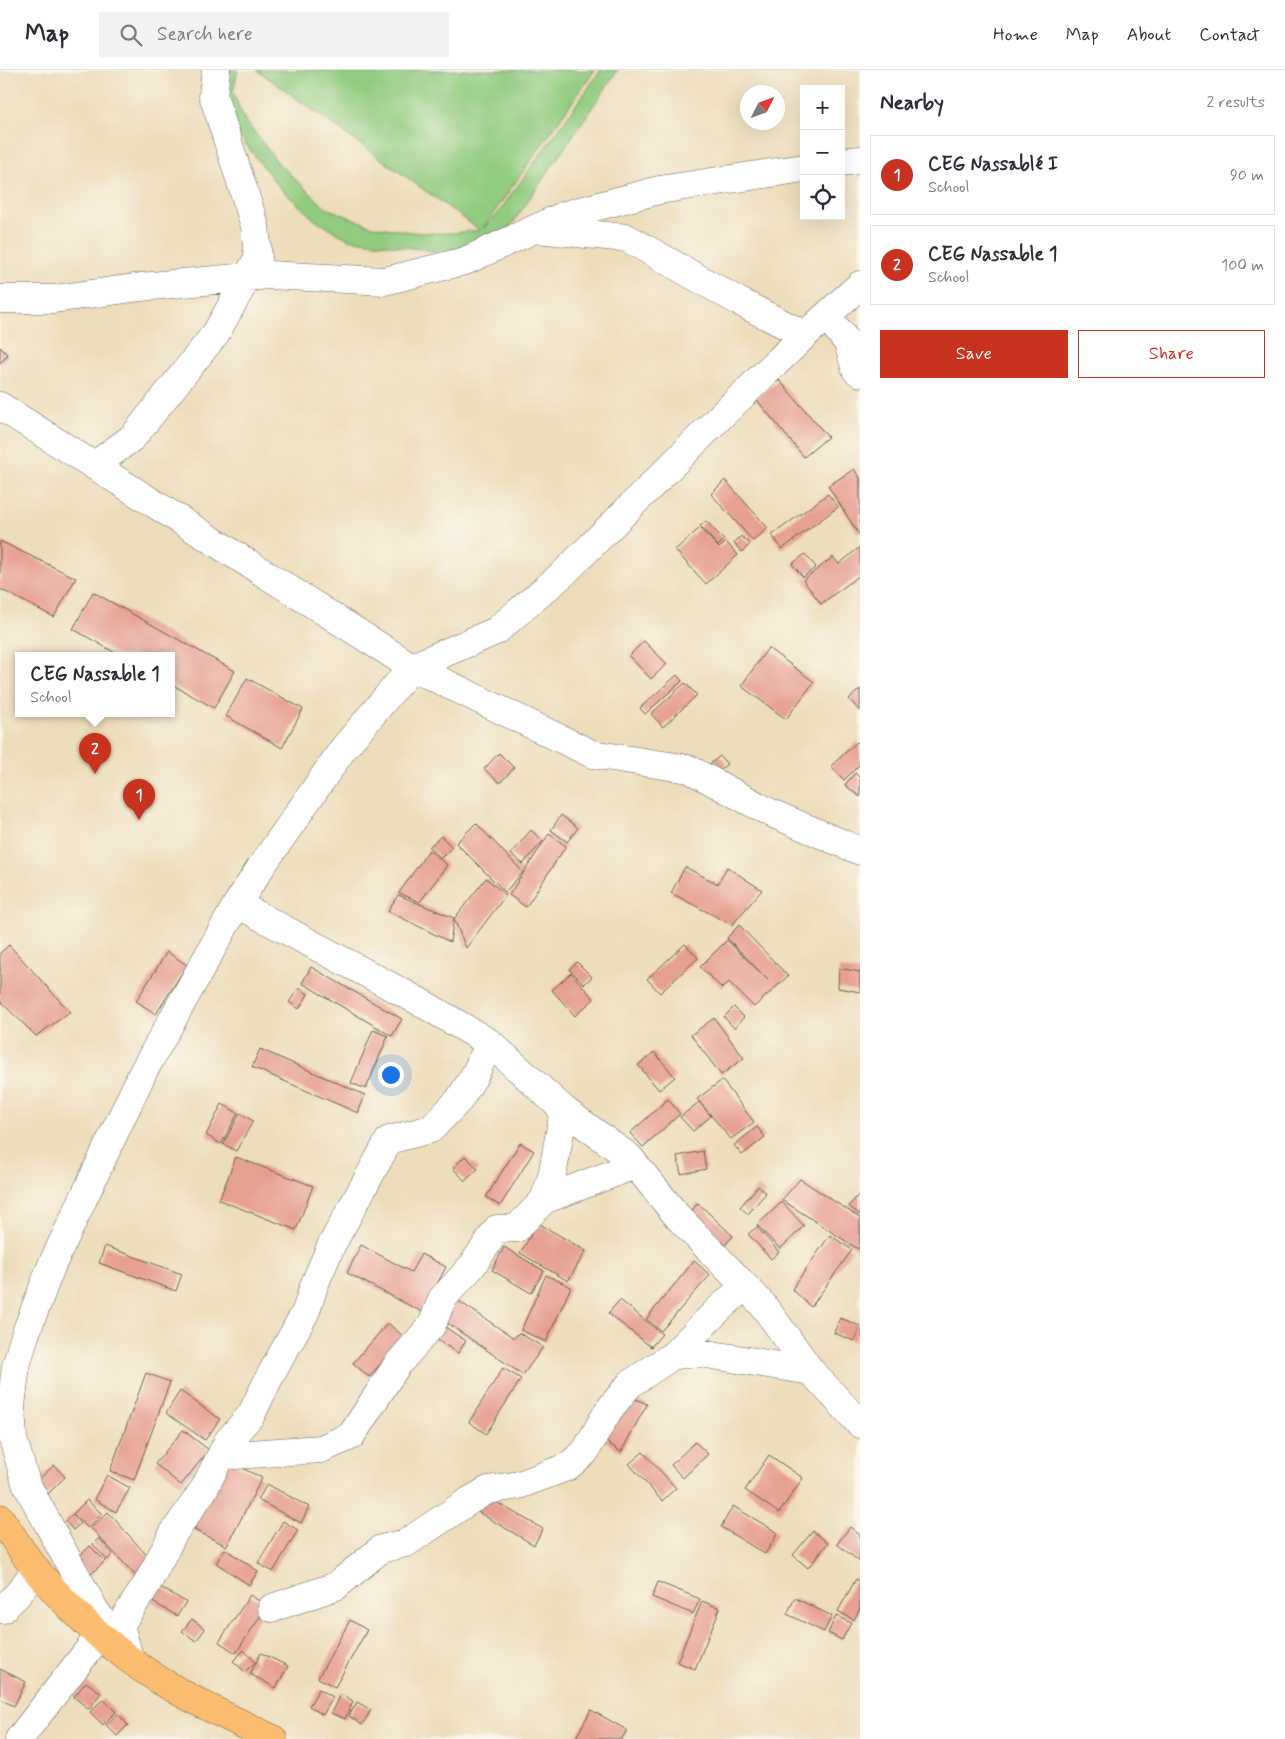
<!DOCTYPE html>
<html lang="en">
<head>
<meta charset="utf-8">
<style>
	:root { --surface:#fff; --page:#f2f2f3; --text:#2b2b33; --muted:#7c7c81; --line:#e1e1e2; --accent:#c8321e }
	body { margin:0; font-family:Mynerve,sans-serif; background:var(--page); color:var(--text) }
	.controls { position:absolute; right:15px; top:15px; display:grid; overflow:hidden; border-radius:0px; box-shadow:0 5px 20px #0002 }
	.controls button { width:45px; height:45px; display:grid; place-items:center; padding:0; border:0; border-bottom:1px solid var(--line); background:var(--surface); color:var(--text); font:25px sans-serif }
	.compass { position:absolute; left:740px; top:15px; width:45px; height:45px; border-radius:50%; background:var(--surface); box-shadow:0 5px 20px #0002; rotate:48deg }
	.you { position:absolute; left:390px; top:1004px; width:18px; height:18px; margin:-12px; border:4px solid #fff; border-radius:50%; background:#1a73e8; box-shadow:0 0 0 8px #1a73e833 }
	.badge { display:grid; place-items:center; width:32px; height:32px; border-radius:50%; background:var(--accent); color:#fff; font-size:16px; font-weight:700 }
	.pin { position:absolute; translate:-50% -41px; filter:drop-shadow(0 1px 2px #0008) }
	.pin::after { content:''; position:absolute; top:26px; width:18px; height:15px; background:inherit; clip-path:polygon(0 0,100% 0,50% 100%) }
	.popup { position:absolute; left:15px; top:582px; width:160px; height:65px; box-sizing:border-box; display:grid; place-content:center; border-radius:0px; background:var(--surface); filter:drop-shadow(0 1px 4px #0005); font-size:16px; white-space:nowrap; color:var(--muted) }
	.popup b { font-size:19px; color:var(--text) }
	.popup::after { content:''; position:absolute; left:50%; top:100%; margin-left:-10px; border:10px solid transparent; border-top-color:var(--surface) }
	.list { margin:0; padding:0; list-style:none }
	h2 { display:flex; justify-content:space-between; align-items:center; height:65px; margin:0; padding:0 20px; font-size:21px }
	h2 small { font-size:16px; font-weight:400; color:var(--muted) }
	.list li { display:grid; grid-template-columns:32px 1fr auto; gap:15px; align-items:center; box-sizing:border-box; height:80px; margin:0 10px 10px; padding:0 10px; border:1px solid var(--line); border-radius:0px }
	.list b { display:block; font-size:19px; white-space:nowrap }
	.list p { margin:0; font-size:16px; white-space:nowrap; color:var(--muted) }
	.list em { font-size:16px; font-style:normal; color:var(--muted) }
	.actions { display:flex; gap:10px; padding:15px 20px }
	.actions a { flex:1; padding:11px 0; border:1px solid var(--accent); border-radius:0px; text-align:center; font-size:18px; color:var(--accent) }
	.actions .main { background:var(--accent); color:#fff }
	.icon { flex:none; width:28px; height:28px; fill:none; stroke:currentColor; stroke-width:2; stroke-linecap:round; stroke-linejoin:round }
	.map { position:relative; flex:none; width:860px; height:1669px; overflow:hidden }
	header { display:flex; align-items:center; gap:30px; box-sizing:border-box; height:70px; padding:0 25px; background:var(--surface); border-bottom:1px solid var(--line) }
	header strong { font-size:24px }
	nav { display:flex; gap:28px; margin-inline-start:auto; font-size:18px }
	.search { width:350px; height:45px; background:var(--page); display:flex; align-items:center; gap:12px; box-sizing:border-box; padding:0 18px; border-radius:0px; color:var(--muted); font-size:19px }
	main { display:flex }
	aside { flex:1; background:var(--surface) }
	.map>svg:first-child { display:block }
	.green { fill:#90cb7f; stroke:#56744e }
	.building { fill:#e6a092 }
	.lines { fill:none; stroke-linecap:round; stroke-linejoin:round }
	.minor-casing { stroke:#666053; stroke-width:29 }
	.major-casing { stroke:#666053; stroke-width:29 }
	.minor { stroke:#fff; stroke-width:28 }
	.major { stroke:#fcbd6f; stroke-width:28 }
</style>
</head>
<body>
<header>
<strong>Map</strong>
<div class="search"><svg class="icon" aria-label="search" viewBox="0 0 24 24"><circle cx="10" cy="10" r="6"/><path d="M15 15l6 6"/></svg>Search here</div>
<nav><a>Home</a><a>Map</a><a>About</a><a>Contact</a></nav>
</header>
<main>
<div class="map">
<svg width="860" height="1669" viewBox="0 0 860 1669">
	<rect width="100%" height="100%" fill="#fbf7ec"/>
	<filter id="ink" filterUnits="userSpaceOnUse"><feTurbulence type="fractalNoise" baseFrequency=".02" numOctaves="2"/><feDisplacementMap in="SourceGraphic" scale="10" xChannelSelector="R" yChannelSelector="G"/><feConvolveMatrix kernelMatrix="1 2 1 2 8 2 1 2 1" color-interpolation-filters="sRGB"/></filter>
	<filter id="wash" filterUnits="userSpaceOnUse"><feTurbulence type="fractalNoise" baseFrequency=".0096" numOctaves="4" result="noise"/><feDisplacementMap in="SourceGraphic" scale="20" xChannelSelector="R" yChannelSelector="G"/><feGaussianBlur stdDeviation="1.12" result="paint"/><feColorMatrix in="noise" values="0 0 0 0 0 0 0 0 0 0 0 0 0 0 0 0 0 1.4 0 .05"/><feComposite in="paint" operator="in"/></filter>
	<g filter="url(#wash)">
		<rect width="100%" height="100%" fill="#eeddba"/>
		<path class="green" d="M221 0H238L233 22 244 49 279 94 326 138 372 156 419 163H453L480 160 257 0H595L483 158 496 146 601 0H618L508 160 476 177 433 181 348 169 315 150 279 117 240 67 222 27Z"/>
		<g id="blocks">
			<path class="building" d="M0 277 8 285 0 293Z
				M779 310 828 367 804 387 756 329Z
				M854 399 860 408V466L828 416Z
				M725 410 768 458 753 471 711 424Z
				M828 424 838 437 782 479 772 465Z
				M706 451 724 470 718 476 700 456Z
				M700 458 719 478 726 472 738 485 706 514 675 480Z
				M741 466 750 474 742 482 734 473Z
				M0 471 76 508 54 547 0 519Z
				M860 477V505L821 534 803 510 833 487 839 494Z
				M805 484 816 497 803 507 792 494Z
				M93 522 235 601 214 638 171 614V585H119L73 559Z
				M644 571 667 594 651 609 629 586Z
				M768 578 814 612 786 649 741 616Z
				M677 605 682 611 645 644 640 638Z
				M247 608 303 639 282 678 226 646Z
				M685 613 697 625 663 657 651 644Z
				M860 619V641L849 629Z
				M857 672 860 675V694L844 710 831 696Z
				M499 683 514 698 500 713 484 699Z
				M720 686 727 694 712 707 705 698Z
				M855 703 860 708V727L845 715Z
				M561 745 578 758 567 772 551 760Z
				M476 753 523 802 505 822 456 773Z
				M531 760 543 771 523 794 511 784Z
				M549 764 566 776 526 837 509 825Z
				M441 766 452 777 441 788 429 777Z
				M429 780 447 795 420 832 399 823Z
				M685 797 718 814 727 797 762 820 732 855 671 823Z
				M486 808 506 825 466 878 454 849Z
				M398 825 454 848 450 872 388 841Z
				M739 855 788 906 754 937 729 912 722 918 700 897 727 870 768 910 727 868Z
				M685 874 698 888 660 923 647 909Z
				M9 875 70 942 36 966 0 931V883Z
				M167 882 187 895 156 944 136 931Z
				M577 892 592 907 584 914 569 899Z
				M311 897 402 949 392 966 302 913Z
				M839 898 860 902V922L838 918Z
				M571 903 594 929 575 946 552 920Z
				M299 918 308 924 299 939 289 932Z
				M734 937 744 947 734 958 724 947Z
				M714 948 744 988 721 1005 691 965Z
				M373 960 388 966 366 1019 351 1013Z
				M260 979 365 1025 358 1043 252 997Z
				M654 982 675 1007 659 1020 638 995Z
				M722 1010 754 1052 731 1069 697 1029Z
				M668 1029 680 1044 643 1077 630 1063Z
				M699 1032 711 1046 693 1061 680 1047Z
				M222 1034 238 1043 221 1074 206 1065Z
				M240 1043 253 1051 236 1081 223 1074Z
				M757 1057 765 1067 742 1085 734 1075Z
				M520 1073 534 1081 500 1136 486 1127Z
				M703 1081 706 1099 681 1104 677 1086Z
				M465 1086 478 1099 465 1111 453 1098Z
				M236 1087 313 1116 296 1160 219 1130Z
				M800 1109 860 1148V1176L858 1179 782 1130Z
				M758 1116 766 1123 748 1144 740 1137Z
				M860 1123V1145L849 1136Z
				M782 1132 804 1156 780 1179 757 1155Z
				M698 1133 733 1166 719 1182 684 1149Z
				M538 1153 586 1181 568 1211 520 1183Z
				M757 1157 779 1182 771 1189 748 1164Z
				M830 1165 852 1180 811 1237 792 1219Z
				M361 1175 411 1202 421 1184 446 1197 422 1242 347 1203Z
				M105 1176 182 1204 176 1221 99 1193Z
				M504 1177 544 1201 531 1223 492 1200Z
				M694 1191 710 1205 661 1261 646 1249Z
				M546 1205 571 1217 546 1272 521 1260Z
				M457 1230 514 1268 519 1263 543 1277 523 1305 443 1250Z
				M620 1230 662 1264 651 1277 608 1243Z
				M840 1248 860 1256 854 1271 834 1263Z
				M388 1253 404 1267 369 1307 353 1293Z
				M439 1253 466 1271 458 1283 431 1266Z
				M503 1298 521 1309 486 1364 469 1352Z
				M146 1303 170 1312 134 1410 110 1401Z
				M180 1321 220 1349 205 1370 166 1343Z
				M629 1326 647 1334 621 1382 605 1371Z
				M183 1360 209 1380 181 1415 155 1394Z
				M695 1372 708 1384 683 1408 671 1395Z
				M643 1382 676 1418 662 1431 629 1394Z
				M769 1385 803 1408 779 1443 745 1420Z
				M228 1391 262 1408 227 1476 194 1460Z
				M54 1395 65 1407 45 1427 34 1414Z
				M107 1405 130 1418 116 1442 94 1429Z
				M267 1414 309 1437 301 1453 258 1430Z
				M487 1427 543 1459 534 1475 478 1442Z
				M87 1430 102 1444 88 1458 73 1444Z
				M733 1436 778 1463 765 1484 721 1457Z
				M108 1442 152 1491 136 1506 91 1458Z
				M73 1444 80 1454 73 1460 65 1451Z
				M283 1451 298 1460 273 1502 258 1493Z
				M850 1457 860 1465V1492L837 1474Z
				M813 1461 828 1473 808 1498 793 1485Z
				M99 1468 113 1484 107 1490 93 1474Z
				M90 1476 105 1491 90 1505 75 1490Z
				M225 1479 258 1501 249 1515 216 1493Z
				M856 1509 860 1511V1538L854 1550 838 1541Z
				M658 1512 700 1529 693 1544 652 1527Z
				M160 1517 186 1532 177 1546 151 1531Z
				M250 1525 267 1536 236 1583 219 1572Z
				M795 1528 832 1546 824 1562 787 1544Z
				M702 1531 720 1538 695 1599 677 1592Z
				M836 1546 851 1553 842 1570 828 1563Z
				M192 1549 205 1559 196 1571 182 1561Z
				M350 1550 367 1560 335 1617 318 1608Z
				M244 1580 255 1592 245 1602 233 1591Z
				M261 1583 288 1596 276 1618 250 1604Z
				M0 1599 26 1612 14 1636 0 1629Z
				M86 1612 101 1623 89 1639 74 1627Z
				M319 1619 333 1627 323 1645 309 1636Z
				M340 1624 353 1631 345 1649 331 1643Z
				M103 1629 116 1642 103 1655 90 1642Z
				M357 1632 371 1640 362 1655 349 1646Z
				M591 1640 627 1660 622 1669H575Z
				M118 1644 128 1655 117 1666 106 1655Z"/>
		</g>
	</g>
	<g filter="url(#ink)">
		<use href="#blocks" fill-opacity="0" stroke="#666053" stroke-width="1"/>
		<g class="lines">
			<g class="minor-casing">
				<path id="minor" d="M841 92 860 90
					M536 159 627 168 740 232 805 265
					M0 229H54L141 217 269 205 385 211 465 191 565 145 659 120 804 98
					M827 246 848 273 856 300 860 303
					M0 336 412 597 592 684 689 699 769 742 860 781
					M95 395 133 367 216 263 258 188 255 156 213 25 216 0
					M237 834 420 932 490 973 564 1040 629 1087 678 1147 763 1235 811 1301 860 1354
					M544 1130 635 1095
					M672 1286 694 1282 811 1301
					M222 1383 228 1371 251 1345 269 1308 306 1241 315 1213 331 1176 389 1070 431 1059 459 1030 474 1006 490 973
					M272 1538 336 1516 381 1479 406 1473 469 1431 488 1420 519 1415 567 1397 585 1382 608 1341 630 1314 672 1286 719 1239 745 1216
					M0 1539H3L18 1524 36 1500
					M121 1577 94 1539 26 1413 13 1369 11 1336 16 1296 25 1265 51 1197 143 1002 237 834 261 797 343 679 412 597 496 561 564 503 722 345 805 265 860 215
					M128 1583 120 1555 147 1514 173 1464 204 1419 222 1383 235 1385 321 1379 351 1366 397 1295 432 1255 442 1229 472 1196 497 1159 517 1158 544 1130 552 1106 564 1040
					M19 1669 100 1565"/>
			</g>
			<g class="major-casing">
				<path id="major" d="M0 1448C12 1465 23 1484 37 1501 76 1547 125 1592 178 1621 209 1639 241 1653 273 1669"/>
			</g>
			<use href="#minor" class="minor"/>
			<use href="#major" class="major"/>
		</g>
	</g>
</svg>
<div class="controls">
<button>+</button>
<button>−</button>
<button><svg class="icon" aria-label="locate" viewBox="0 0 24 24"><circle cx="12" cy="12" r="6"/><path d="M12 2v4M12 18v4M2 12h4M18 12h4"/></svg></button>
</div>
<svg class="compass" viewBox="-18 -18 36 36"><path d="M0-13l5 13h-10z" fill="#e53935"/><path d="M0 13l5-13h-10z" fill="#7c7c81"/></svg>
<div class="you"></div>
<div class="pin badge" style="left:139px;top:750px">1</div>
<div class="pin badge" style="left:95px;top:704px">2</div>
<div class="popup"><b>CEG Nassable 1</b>School</div>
</div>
<aside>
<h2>Nearby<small>2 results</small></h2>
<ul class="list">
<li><span class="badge">1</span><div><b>CEG Nassablé I</b><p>School</p></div><em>90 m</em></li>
<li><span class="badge">2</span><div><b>CEG Nassable 1</b><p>School</p></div><em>100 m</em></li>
</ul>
<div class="actions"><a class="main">Save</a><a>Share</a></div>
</aside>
</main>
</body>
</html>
